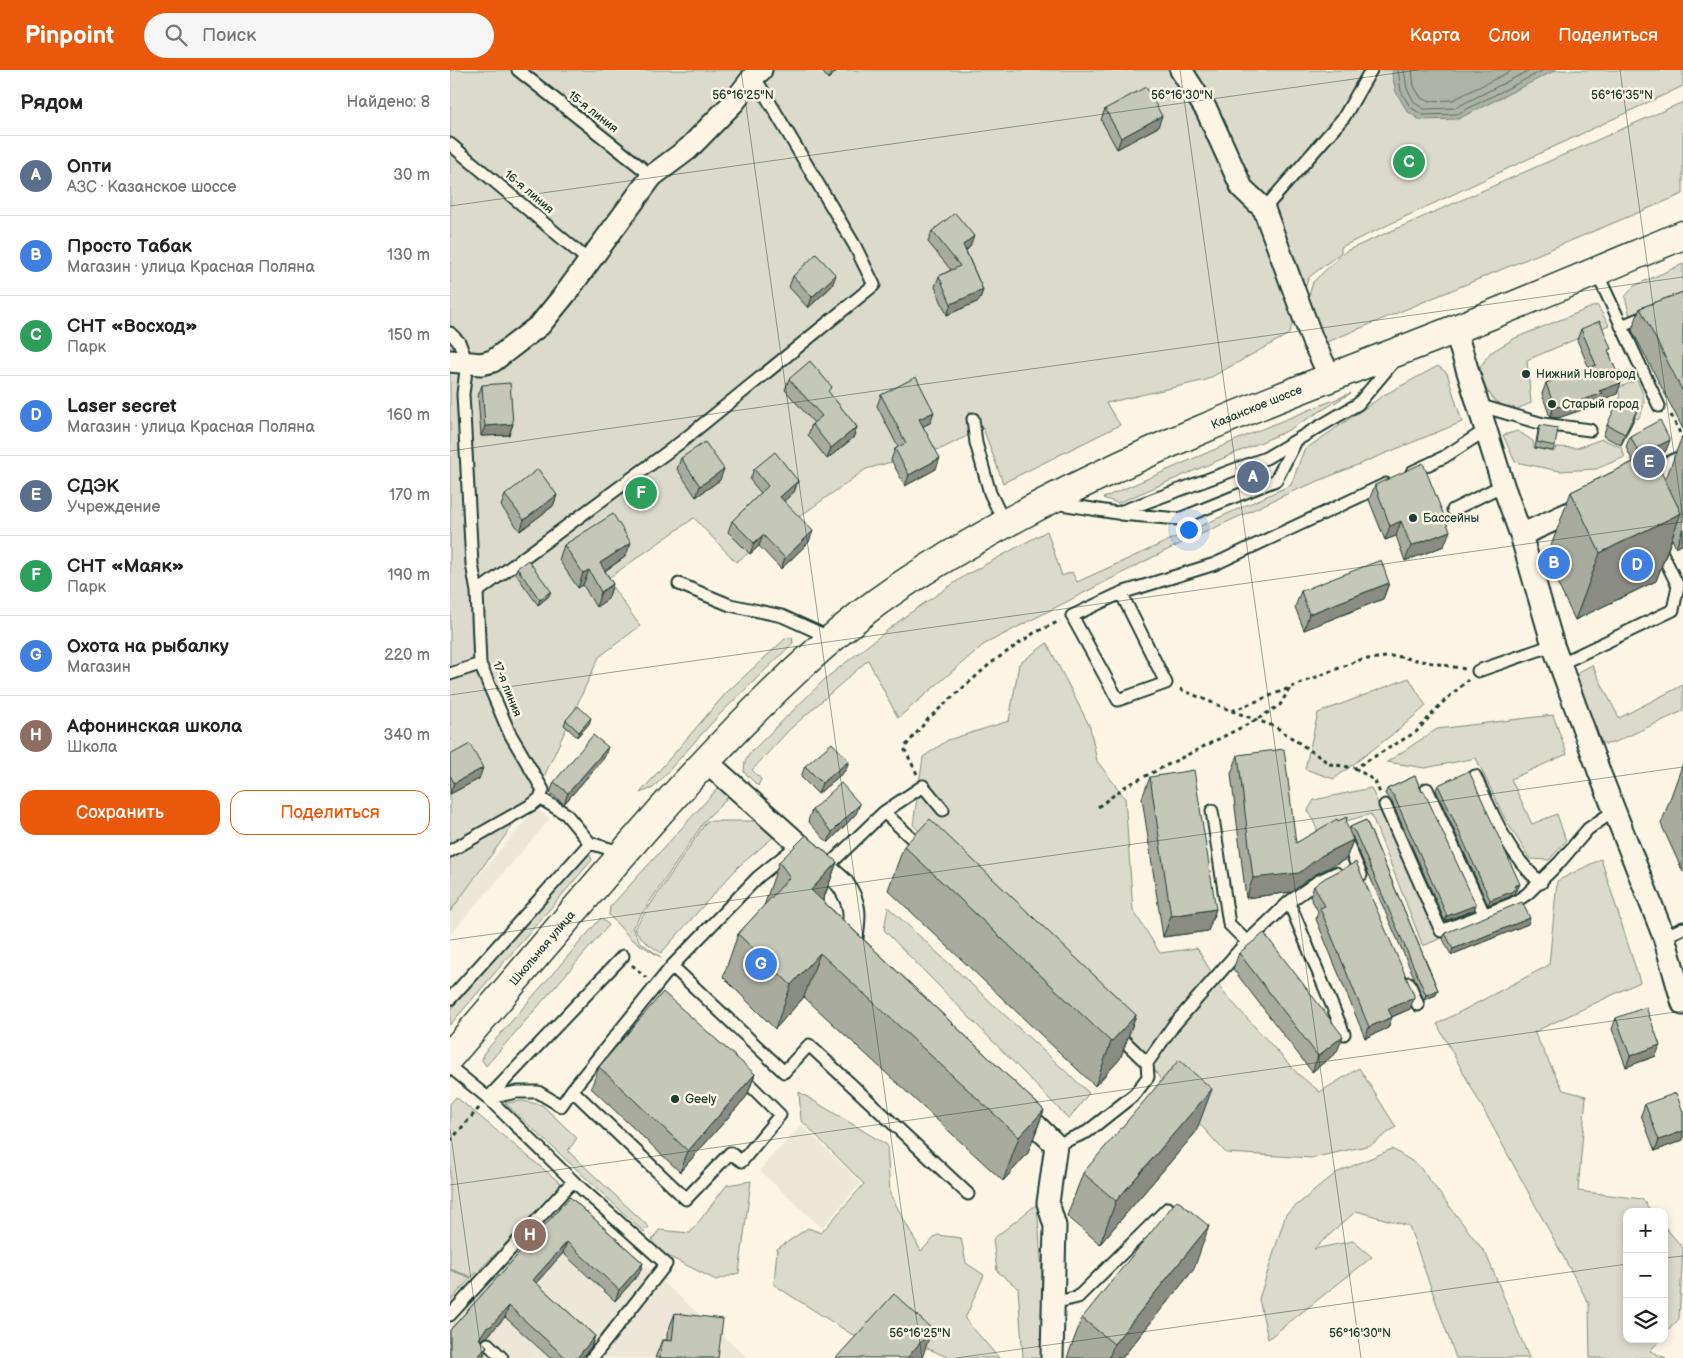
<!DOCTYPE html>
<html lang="ru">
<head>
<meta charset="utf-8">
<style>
	:root { --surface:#fff; --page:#f6f6f6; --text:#222; --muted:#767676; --line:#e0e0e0; --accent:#ea580c }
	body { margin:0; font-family:"Balsamiq Sans",sans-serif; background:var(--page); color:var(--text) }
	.controls { position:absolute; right:15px; bottom:15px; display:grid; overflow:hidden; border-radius:10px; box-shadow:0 2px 8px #0003 }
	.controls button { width:45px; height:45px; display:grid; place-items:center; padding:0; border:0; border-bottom:1px solid var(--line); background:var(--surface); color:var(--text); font:25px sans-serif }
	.you { position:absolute; left:738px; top:459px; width:18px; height:18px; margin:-12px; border:4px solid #fff; border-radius:50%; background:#1a73e8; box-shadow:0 0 0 8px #1a73e833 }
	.badge { display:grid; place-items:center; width:32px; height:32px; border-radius:50%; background:var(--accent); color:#fff; font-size:16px; font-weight:700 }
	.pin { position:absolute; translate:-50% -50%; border:2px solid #fff; box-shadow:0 1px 5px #0006 }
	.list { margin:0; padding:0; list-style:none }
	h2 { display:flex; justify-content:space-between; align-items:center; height:65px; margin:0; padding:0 20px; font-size:21px }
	h2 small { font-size:16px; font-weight:400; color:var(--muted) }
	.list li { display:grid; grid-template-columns:32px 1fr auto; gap:15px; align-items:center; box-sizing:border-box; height:80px; padding:0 20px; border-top:1px solid var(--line) }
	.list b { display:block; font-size:19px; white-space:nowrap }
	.list p { margin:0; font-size:16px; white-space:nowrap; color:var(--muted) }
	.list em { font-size:16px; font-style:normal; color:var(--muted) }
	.actions { display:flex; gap:10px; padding:15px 20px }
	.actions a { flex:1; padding:11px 0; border:1px solid var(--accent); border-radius:15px; text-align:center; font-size:18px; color:var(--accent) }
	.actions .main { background:var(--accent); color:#fff }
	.icon { flex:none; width:28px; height:28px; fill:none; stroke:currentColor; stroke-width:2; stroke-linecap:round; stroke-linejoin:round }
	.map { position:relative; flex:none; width:1233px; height:1288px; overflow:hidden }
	header { display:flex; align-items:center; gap:30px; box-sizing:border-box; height:70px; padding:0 25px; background:var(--accent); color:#fff }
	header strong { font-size:24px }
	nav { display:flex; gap:28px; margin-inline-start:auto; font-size:18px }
	.search { width:350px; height:45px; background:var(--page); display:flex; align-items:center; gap:12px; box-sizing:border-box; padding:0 18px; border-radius:28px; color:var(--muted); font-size:19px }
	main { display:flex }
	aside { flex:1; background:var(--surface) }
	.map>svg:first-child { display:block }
	.built { fill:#ece7d8 }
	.green { fill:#dcdacc; stroke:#7e8c80 }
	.water { fill:#aeb3a7; stroke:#758479 }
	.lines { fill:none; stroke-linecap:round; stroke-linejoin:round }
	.shore { stroke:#586c62; stroke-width:1 }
	.lane-casing { stroke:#1f3d34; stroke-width:15 }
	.street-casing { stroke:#1f3d34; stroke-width:25 }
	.primary-casing { stroke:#1f3d34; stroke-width:31 }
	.path { stroke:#1f3d34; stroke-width:3; stroke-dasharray:4 4; stroke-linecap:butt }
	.lane { stroke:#fcf5e5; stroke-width:11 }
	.street { stroke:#fcf5e5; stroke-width:21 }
	.primary { stroke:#fcf5e5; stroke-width:28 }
	.wall { fill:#a9ab9f; stroke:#1f3d34 }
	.shaded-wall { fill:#8a8b82; stroke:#1f3d34 }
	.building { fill:#c5c7b9; stroke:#1f3d34 }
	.ticks { fill:none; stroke:#1f3d34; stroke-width:1; stroke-opacity:0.45 }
	.poi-dot { fill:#1f3d34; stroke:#fcf5e5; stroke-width:2 }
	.labels { text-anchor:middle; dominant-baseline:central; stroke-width:5; stroke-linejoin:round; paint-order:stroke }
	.street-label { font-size:12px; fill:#1f3d34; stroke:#fcf5e5 }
	.poi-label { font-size:12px; fill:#1f3d34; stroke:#fcf5e5; text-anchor:start }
	.ticks-label { font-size:12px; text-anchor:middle; fill:#1f3d34; stroke:#fcf5e5; stroke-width:5; stroke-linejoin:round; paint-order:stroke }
</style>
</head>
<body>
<header>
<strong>Pinpoint</strong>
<div class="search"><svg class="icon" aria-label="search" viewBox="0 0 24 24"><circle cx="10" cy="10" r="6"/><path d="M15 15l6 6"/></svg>Поиск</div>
<nav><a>Карта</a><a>Слои</a><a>Поделиться</a></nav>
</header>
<main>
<aside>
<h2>Рядом<small>Найдено: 8</small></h2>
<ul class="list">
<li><span class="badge" style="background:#5c6f8a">A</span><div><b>Опти</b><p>АЗС · Казанское шоссе</p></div><em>30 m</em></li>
<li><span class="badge" style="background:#3f7fe0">B</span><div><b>Просто Табак</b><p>Магазин · улица Красная Поляна</p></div><em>130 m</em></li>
<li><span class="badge" style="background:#2e9e5b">C</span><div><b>СНТ «Восход»</b><p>Парк</p></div><em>150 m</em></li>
<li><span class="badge" style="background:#3f7fe0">D</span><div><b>Laser secret</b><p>Магазин · улица Красная Поляна</p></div><em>160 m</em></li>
<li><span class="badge" style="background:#5c6f8a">E</span><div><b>СДЭК</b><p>Учреждение</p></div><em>170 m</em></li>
<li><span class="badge" style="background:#2e9e5b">F</span><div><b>СНТ «Маяк»</b><p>Парк</p></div><em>190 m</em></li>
<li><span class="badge" style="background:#3f7fe0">G</span><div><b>Охота на рыбалку</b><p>Магазин</p></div><em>220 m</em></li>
<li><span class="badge" style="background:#8d6e63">H</span><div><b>Афонинская школа</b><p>Школа</p></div><em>340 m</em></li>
</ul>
<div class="actions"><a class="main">Сохранить</a><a>Поделиться</a></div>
</aside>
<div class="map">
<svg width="1233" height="1288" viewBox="0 0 1233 1288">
	<rect width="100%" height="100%" fill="#fcf5e5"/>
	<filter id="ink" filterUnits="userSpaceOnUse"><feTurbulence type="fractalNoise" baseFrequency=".02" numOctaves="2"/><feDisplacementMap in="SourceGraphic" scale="10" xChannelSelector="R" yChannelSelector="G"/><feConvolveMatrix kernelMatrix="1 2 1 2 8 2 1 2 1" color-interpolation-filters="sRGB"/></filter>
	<g filter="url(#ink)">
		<path class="built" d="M86 738 100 749 0 865V839Z
			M34 1052 298 1288H0V1090Z
			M352 1055 411 1113 372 1158 309 1100Z"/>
		<path class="green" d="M0 0H1233V16L891 177V183L859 207 839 264 756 310 656 333 670 355 553 413 533 358 493 378 416 399 286 492 244 448 157 509 190 556 149 587 87 722 0 842Z
			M1233 32V124L870 275 856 236 863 212 896 181Z
			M1233 194V224L1180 246 1175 227 1184 216Z
			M1147 235 1159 255 1077 290 1081 333 1067 339 1057 338 1045 331 1031 312 1030 297 1040 283 1065 268Z
			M988 296 997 303 1012 352 839 423 711 483 533 575 448 648 418 590 339 660 302 700 311 709 308 716 294 702 295 692 300 683 376 608 457 545 516 505 597 461 612 506 622 502 627 512 841 415 854 380 934 325Z
			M1187 310C1195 328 1197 332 1188 349L1166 337 1170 327 1168 318Z
			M901 323 835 362 668 433 653 428 807 361Z
			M1068 361 1083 371 1084 378 1104 382 1107 377 1127 378 1152 369 1171 377 1175 387 1146 399 1110 401 1065 392 1053 365Z
			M342 567 343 573 269 645 203 718 190 723 276 623 335 569Z
			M597 573 640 657 647 691 675 728 683 840 710 883 747 878 773 922 848 1004 870 1022 909 998 946 1057 921 1075 862 1088 776 1083 715 1016 691 980 463 755 473 687 498 670 559 651 569 594Z
			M1142 595 1169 648 1233 615V641L1163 673 1155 674 1148 668 1125 617 1126 608 1129 602Z
			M959 608 976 636 947 661 884 709 855 699 868 643Z
			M1103 645 1117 684 1061 709 1082 754 1107 744 1116 771 1099 790 1080 789 1054 747 1026 688 975 698 937 692 987 659Z
			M275 716 280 723 274 732 256 749 182 858 190 872 212 888 181 869 159 845 160 837 268 718Z
			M921 718 989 869 973 876 921 744 896 751 869 763 858 740 864 730Z
			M257 751H308L327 764 288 797 211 883 194 871 184 859Z
			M140 785 142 790 0 955V940L136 786Z
			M1151 789 1190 912 1084 962 1113 1020 1136 1026 1128 1121 1192 1129 1202 1142H1177V1269H1211L1200 1281 1216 1288H1140L1139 1234 987 954 1099 895 1107 811Z
			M438 837 639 1023 619 1049 434 860Z
			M151 848 159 855 36 996 32 990 33 984Z
			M349 1022 437 1075 440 1124 471 1181 487 1165 511 1168 516 1193 534 1205 515 1249 549 1288H499L453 1267H406L324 1215 327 1179 358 1158 371 1163 414 1114 351 1050Z
			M6 1027 114 1116 22 1207 0 1199V1034Z
			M73 1031 92 1035 127 1068 118 1081 199 1157 194 1162 55 1033Z
			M942 1079 968 1095 1036 1184 1079 1288H1006L959 1156 906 1141 864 1179 903 1171 922 1187 818 1269 809 1229 836 1144 886 1103Z
			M301 1111 289 1203 266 1210 218 1186 200 1173 209 1160 240 1163 277 1115Z
			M587 1134 593 1217 594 1288H573L568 1218 547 1201 543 1169Z
			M1214 1156 1233 1178 1229 1249 1214 1265Z
			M0 1200 21 1208 0 1231Z"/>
		<path class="water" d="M943 0H1106L1008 49 970 50 957 41 946 22 942 4Z"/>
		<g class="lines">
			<path class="shore" d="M948 0 951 21 960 37 973 45 1007 44 1094 0
				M954 0 957 19 965 33 974 39 1005 38 1080 0
				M962 0 964 16 971 28 977 31 1003 30 1063 0"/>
			<g class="lane-casing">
				<path id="lane" d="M68 0 202 106
					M0 74 139 191
					M814 139 894 47 921 0
					M1146 201 1209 336
					M1171 256 1199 245
					M0 263 9 272 17 293 13 324 22 494 27 522 30 594 59 662 93 720 90 728 83 734 0 781
					M1028 335 1093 354 1140 360
					M523 349 526 373 540 423 555 454
					M962 402 994 387 1036 360
					M605 433 667 443 816 388 908 334 945 290
					M1003 440 1053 415
					M670 444 729 449 826 410 846 371
					M229 514 280 535 332 546 381 568
					M27 522 231 372 424 215 405 176 304 6
					M671 523 716 613 668 630 622 546 671 523 765 494 936 414
					M1110 594 1223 540 1228 516 1208 475
					M1028 601 1103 575
					M0 604 30 594
					M1025 706C1043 744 1058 785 1091 813
					M977 719 1034 844
					M90 728 116 744 140 773 173 783
					M935 735 991 861 1062 834 1077 824 1109 793 1138 759 1164 741
					M762 741 779 854 797 872
					M434 742 473 716 493 740
					M896 770 911 805
					M376 798 434 742 472 778
					M839 832 894 964
					M1214 867 1233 858
					M222 896 308 807 349 774
					M959 913 968 935
					M0 929 140 773
					M697 993 723 956 794 875 839 832 867 812 886 803
					M0 997 38 1028 123 1111 216 1194 142 1288
					M122 1020 236 1129 280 1083 292 1091 330 1045 291 1006
					M38 1028 67 1022H88L111 1036 122 1020 222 896 334 1002 359 975 518 1124
					M38 1028 173 886
					M606 1075 637 1062 685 1024 698 1007 697 993 666 963
					M603 1233 628 1227 718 1138
					M0 1245 123 1111
					M38 1274 52 1288"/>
			</g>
			<g class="street-casing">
				<path id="street" d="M731 0 757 41 792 118 814 139 862 269 880 307
					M1005 260 1053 415 1071 465 1103 575 1150 704 1214 867 1233 934
					M0 291 31 294 43 291 90 255 116 223 202 106 238 79 284 32 304 6 311 0
					M1186 414 1233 391
					M1071 465 1137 435
					M256 691 392 813C409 838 404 848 401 876L409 883
					M567 1037 606 1075 598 1133 605 1156 602 1288"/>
			</g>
			<g class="primary-casing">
				<g id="primary">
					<path id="s1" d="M0 986C78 896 153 804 233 716 290 654 348 594 414 542 455 510 503 483 549 457 677 386 815 332 952 280 1047 244 1140 204 1233 165"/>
				</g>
			</g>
			<path class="path" d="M1221 345 1233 369
				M730 619 782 641 826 657 880 694 905 698 966 662 991 634 1018 610
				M782 641 909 590 945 586 1015 599
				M905 698 925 711 930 723
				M467 704 454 678 479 648 541 593 584 563 610 551
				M648 737 676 716 806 650 830 635 841 616
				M182 895 196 908
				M0 1071 29 1038"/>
			<use href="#lane" class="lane"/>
			<use href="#street" class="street"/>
			<use href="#primary" class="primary"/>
		</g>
		<path class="wall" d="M371 0H388L378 9Z
			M655 39 708 57 667 79 651 50Z
			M482 161 520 177 516 181 533 220 529 231 497 245 485 217 489 206 501 200 478 172Z
			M343 206 382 216 358 238 339 217Z
			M1233 222V359L1182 260 1190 238Z
			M1131 259 1160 283 1167 324 1150 330 1149 334 1108 348 1100 347 1092 324 1096 313 1139 298 1127 270Z
			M339 309 380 324 407 357 403 368 377 389 358 365 362 354 364 353 335 320Z
			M32 315 63 354 59 365 31 366 28 326Z
			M431 325 480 353 473 356 486 399 455 416 441 390 445 379 448 377 427 336Z
			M1183 351 1171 375 1153 366 1157 355Z
			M1090 355 1105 376 1103 381 1085 378 1088 360Z
			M1180 366 1216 381 1204 387 1215 411 1231 369 1233 368V474L1226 478 1222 469 1206 511 1125 550 1096 489 1121 422 1183 392 1176 377Z
			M231 388 270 410 246 427 227 399Z
			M304 399 348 411 344 422 334 431 359 472 331 499 309 476 300 484 278 462 282 451 311 423 300 410Z
			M925 415 994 476 955 491 946 466 935 470 919 430Z
			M55 425H107L103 436 70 461 51 436Z
			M114 475 175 487 155 501 163 514 158 529 146 537 133 515 128 518 109 490Z
			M67 498 99 526 88 535 65 503Z
			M939 513 933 529 854 560 845 537 851 521Z
			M116 650 139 654 127 667 114 655Z
			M0 685 29 709 0 724Z
			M788 685 846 773 888 751 899 759 900 757 916 750 988 920 986 925 974 930 902 766 903 770 896 789 864 805 842 822 796 828 781 704Z
			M154 688 114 734 100 723 104 712Z
			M399 691 395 701 368 724 351 707 355 696Z
			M1233 693V802L1211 754Z
			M965 706 1024 840 995 851 942 732 935 724 937 719Z
			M700 707 766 839 758 861 713 867 692 728Z
			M988 715 1068 819 1065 821 1064 824 1059 827 1038 835 986 720Z
			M362 740 406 744 378 773 358 751Z
			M454 776 686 945 670 989 645 1016 438 820Z
			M329 792H387L373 831 594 1040 578 1083 553 1111 354 927 325 959 273 907 288 864 314 836Z
			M864 816 960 939 942 947 938 958 915 968 866 849 868 841 860 827Z
			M1078 854 1001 885 993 869 995 863Z
			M789 883 887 982 862 1002 783 899Z
			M1166 948 1206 986 1176 997 1162 959Z
			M149 997 305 1004 297 1026 230 1102 141 1018Z
			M1195 1034 1233 1042V1070L1205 1081 1191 1045Z
			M746 1062 650 1174 617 1146 633 1103Z
			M120 1127 193 1193 189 1204 165 1231 113 1183 86 1213 145 1266 141 1277 132 1288H100L55 1247 37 1267 32 1269 31 1271 33 1287V1288H0V1260Z
			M744 1199 672 1288H617L632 1248Z
			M225 1243 268 1288H205L212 1270H217V1264Z"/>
		<path class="shaded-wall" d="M382 0H388L378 9Z
			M712 46 708 57 667 79 671 68Z
			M524 166 520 177 509 186 513 175Z
			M386 205 382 216 358 238 362 227Z
			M533 220 529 231 497 245 501 234Z
			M1171 313 1167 324 1150 330 1149 334 1108 348 1100 347 1104 336 1149 321Z
			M1187 340 1183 351 1171 375 1175 364Z
			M484 342 480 353 465 360 469 349Z
			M63 354 59 365 31 366 35 356Z
			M407 357 403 368 377 389 381 378Z
			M1220 370 1216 381 1186 396 1190 385Z
			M490 388 486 399 455 416 459 405Z
			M274 399 270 410 246 427 250 416Z
			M348 411 344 422 326 438 330 427Z
			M107 425 103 436 70 461 74 450Z
			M1231 443 1206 511 1125 550 1150 483Z
			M951 451 946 466 935 470 940 456Z
			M1233 458V474L1226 478Z
			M363 461 359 472 331 499 335 488Z
			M1000 461 994 476 955 491 961 476Z
			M313 465 309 476 300 484 304 473Z
			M181 473 175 487 144 508 150 493Z
			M139 500 133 515 128 518 133 503Z
			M939 513 933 529 854 560 859 544Z
			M163 514 158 529 146 537 151 522Z
			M101 521 99 526 88 535 90 530Z
			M141 648 139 654 127 667 129 662Z
			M158 677 154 688 114 734 118 723Z
			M399 691 395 701 368 724 372 713Z
			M33 698 29 709 0 724 4 713Z
			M410 734 406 744 378 773 382 762Z
			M903 770 896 789 864 805 842 822 796 828 803 808 871 786Z
			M387 792 371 835 361 820Z
			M1070 814 1068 819 1065 821 1064 824 1059 827 1038 835 1040 830Z
			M1026 835 1024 840 995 851 997 846Z
			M766 839 758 861 713 867 721 846Z
			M1080 848 1078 854 1001 885 1003 879Z
			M370 883 354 927 325 959 341 915Z
			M988 920 986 925 974 930 976 925Z
			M964 928 960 939 934 950 938 939Z
			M686 945 670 989 645 1016 661 972Z
			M942 947 938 958 915 968 919 957Z
			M893 966 887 982 862 1002 868 986Z
			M1210 975 1206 986 1176 997 1180 986Z
			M305 1004 297 1026 230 1102 238 1081Z
			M762 1019 746 1062 650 1174 666 1131Z
			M594 1040 578 1083 553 1111 569 1067Z
			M1233 1061V1070L1205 1081 1209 1070Z
			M759 1156 744 1199 672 1288H659L664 1274Z
			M117 1172 113 1183 79 1221 83 1210Z
			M193 1193 189 1204 165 1231 169 1220Z
			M59 1236 55 1247 37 1267 32 1269 25 1280 29 1269 36 1258Z
			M482 1259 472 1288H457Z
			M145 1266 141 1277 132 1288H127Z
			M37 1276 33 1288H27Z"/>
		<path class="building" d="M696 17 712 46 671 68 655 39Z
			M505 143 524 166 513 175 533 220 501 234 489 206 510 196 482 161Z
			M366 184 386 205 362 227 343 206Z
			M1233 222V322L1190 238Z
			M1150 251 1161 279 1158 280 1171 313 1149 321 1153 323 1112 337 1104 336 1096 313 1146 295 1131 259Z
			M360 291 382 317 378 321 407 357 381 378 362 354 372 346 339 309Z
			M466 307 484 342 469 349 490 388 459 405 445 379 456 373 431 325Z
			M60 313 63 354 35 356 32 315Z
			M1168 331 1187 340 1175 364 1157 355Z
			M1210 350 1220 370 1190 385 1180 366Z
			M1090 355 1108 358 1105 376 1087 372Z
			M255 372 274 399 250 416 231 388Z
			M325 382 348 411 330 427 363 461 335 488 313 465 304 473 282 451 318 416 304 399Z
			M1202 383 1231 443 1150 483 1121 422Z
			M973 393 1000 461 961 476 951 451 940 456 925 415Z
			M88 399 107 425 74 450 55 425Z
			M163 444 181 473 150 493 163 514 151 522 139 500 133 503 114 475Z
			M78 490 101 521 90 530 67 498Z
			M931 490 939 513 859 544 851 521Z
			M128 636 141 648 129 662 116 650Z
			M143 665 158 677 118 723 104 712Z
			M382 673 399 691 372 713 355 696Z
			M20 674 33 698 4 713 0 705V685Z
			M834 679 846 773 887 749 888 751 897 747 896 753 903 770 871 786 849 803 803 808 788 685Z
			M744 700 766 839 721 846 700 707Z
			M1019 701 1070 814 1064 816 1066 818 1061 822 1040 830 988 715Z
			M965 706 972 722 974 721 1026 835 997 846 944 726 937 719Z
			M391 713 410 734 382 762 362 740Z
			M480 749 686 945 661 972 454 776Z
			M916 750 988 920 976 925 905 762 900 757Z
			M356 765 387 792 361 820 594 1040 569 1067 370 883 341 915 288 864 340 807 329 792Z
			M906 792 964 925V928L938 939 942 947 919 957 870 838 875 836 864 816 875 808Z
			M1072 832 1080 848 1003 879 995 863Z
			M814 863 893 966 868 986 789 883Z
			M213 922 305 1004 238 1081 149 997Z
			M1196 937 1210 975 1180 986 1166 948Z
			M729 990 762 1019 666 1131 633 1103Z
			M1226 1023 1233 1042V1061L1209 1070 1195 1034Z
			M120 1127 193 1193 169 1220 117 1172 83 1210 145 1266 127 1288H116L59 1236 41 1256 36 1258 29 1269 37 1276 27 1288H2L0 1286V1260Z
			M727 1130 759 1156 664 1274 632 1248Z
			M444 1224 482 1259 457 1288H386Z
			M225 1243 273 1249 268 1288H210L212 1270 222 1271Z"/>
	</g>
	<path class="ticks" d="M291 0 472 1288M730 0 911 1288M1170 0 1233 448M0 136 968 0M0 381 1233 207M0 625 1233 452M0 870 1233 697M0 1059 32 1288M0 1115 1233 941M1214 1188 1233 1186M506 1288 1177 1194"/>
	<g class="poi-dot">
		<circle cx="1076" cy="304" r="5"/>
		<circle cx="1102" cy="334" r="5"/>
		<circle cx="963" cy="448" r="5"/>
		<circle cx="225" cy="1029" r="5"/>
	</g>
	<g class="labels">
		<g class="street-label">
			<text transform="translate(143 42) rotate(38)">15-я линия</text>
			<text transform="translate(79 122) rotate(40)">16-я линия</text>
			<text stroke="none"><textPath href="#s1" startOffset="1052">Казанское шоссе</textPath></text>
			<text transform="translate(57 619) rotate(68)">17-я линия</text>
			<text stroke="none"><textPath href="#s1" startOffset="142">Школьная улица</textPath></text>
		</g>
		<g class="poi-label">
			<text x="1086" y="304">Нижний Новгород</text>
			<text x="1112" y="334">Старый город</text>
			<text x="973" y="448">Бассейны</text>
			<text x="235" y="1029">Geely</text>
		</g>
	</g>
	<g class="ticks-label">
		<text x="293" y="29">56°16'25"N</text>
		<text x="732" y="29">56°16'30"N</text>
		<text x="1172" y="29">56°16'35"N</text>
		<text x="470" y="1267">56°16'25"N</text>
		<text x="910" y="1267">56°16'30"N</text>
	</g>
</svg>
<div class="controls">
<button>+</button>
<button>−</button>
<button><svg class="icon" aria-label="layers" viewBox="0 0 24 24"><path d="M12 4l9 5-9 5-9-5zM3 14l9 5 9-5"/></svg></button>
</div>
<div class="you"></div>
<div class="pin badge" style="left:803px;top:407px;background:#5c6f8a">A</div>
<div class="pin badge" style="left:1104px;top:493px;background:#3f7fe0">B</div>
<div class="pin badge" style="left:959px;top:92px;background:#2e9e5b">C</div>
<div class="pin badge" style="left:1187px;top:495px;background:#3f7fe0">D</div>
<div class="pin badge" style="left:1199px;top:392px;background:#5c6f8a">E</div>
<div class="pin badge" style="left:191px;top:423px;background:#2e9e5b">F</div>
<div class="pin badge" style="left:311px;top:894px;background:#3f7fe0">G</div>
<div class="pin badge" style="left:80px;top:1165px;background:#8d6e63">H</div>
</div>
</main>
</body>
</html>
